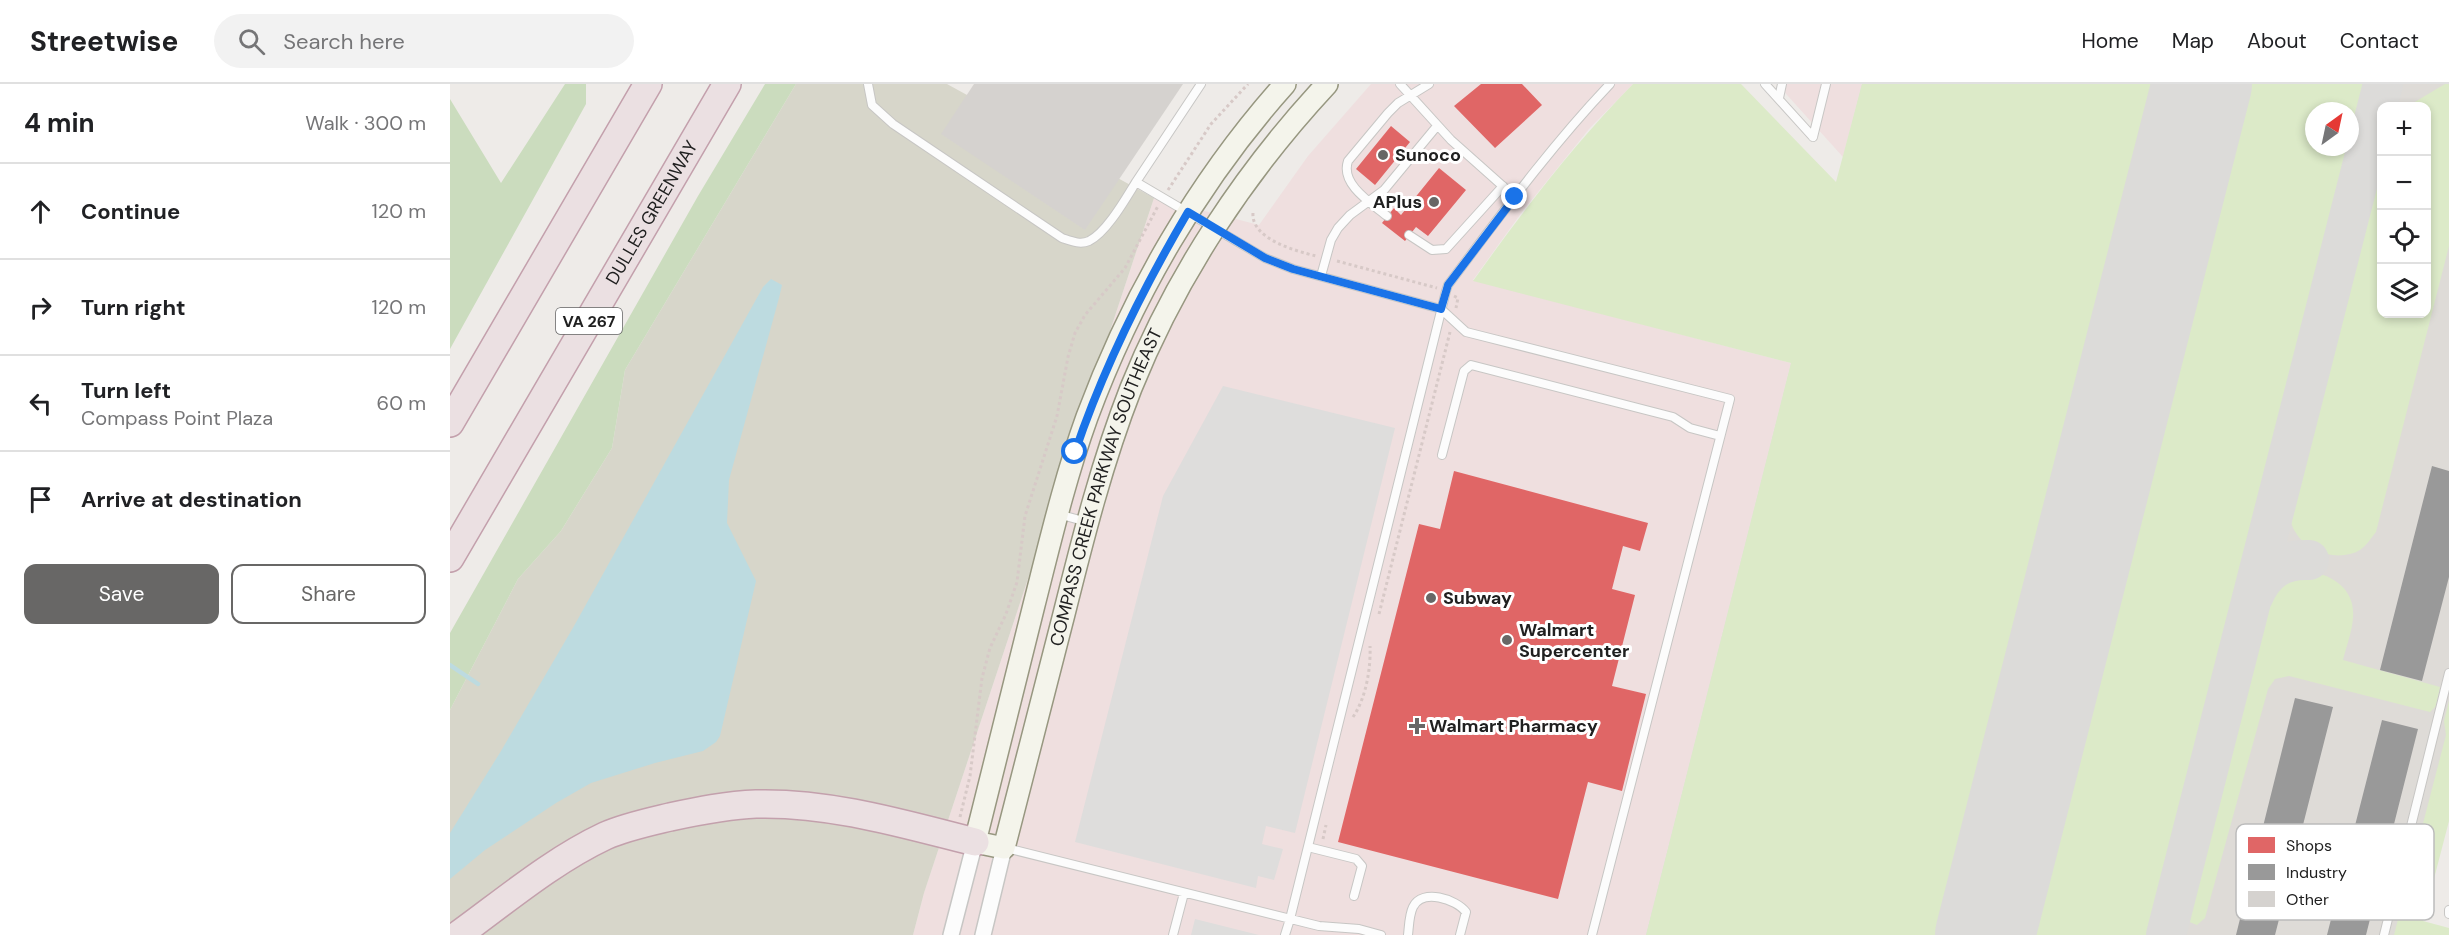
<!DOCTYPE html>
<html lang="en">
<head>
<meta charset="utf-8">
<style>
	:root { --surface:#fff; --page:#f2f2f2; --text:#202124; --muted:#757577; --line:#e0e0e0; --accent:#686766 }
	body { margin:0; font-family:"DM Sans",sans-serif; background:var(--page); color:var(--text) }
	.controls { position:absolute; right:18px; top:18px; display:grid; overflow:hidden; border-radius:12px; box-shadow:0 3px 9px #0003 }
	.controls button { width:54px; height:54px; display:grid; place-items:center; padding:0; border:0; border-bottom:2px solid var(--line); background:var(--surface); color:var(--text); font:30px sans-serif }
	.compass { position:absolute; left:1855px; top:18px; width:54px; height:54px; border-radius:50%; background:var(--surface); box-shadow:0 3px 9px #0003; rotate:33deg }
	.stop { position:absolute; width:18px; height:18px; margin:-14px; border:4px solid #1a73e8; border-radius:50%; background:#fff }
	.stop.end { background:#1a73e8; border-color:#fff; box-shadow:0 2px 6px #0008 }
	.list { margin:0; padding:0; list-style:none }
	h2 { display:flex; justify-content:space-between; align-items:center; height:78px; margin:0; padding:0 24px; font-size:26px }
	h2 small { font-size:20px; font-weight:400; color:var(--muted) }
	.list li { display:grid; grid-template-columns:39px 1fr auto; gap:18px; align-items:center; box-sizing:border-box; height:96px; padding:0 24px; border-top:2px solid var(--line) }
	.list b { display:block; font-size:22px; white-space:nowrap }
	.list p { margin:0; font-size:20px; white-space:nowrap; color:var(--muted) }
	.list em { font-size:20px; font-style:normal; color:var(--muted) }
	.actions { display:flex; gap:12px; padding:18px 24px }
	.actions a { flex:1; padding:14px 0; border:2px solid var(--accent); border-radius:12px; text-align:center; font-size:21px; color:var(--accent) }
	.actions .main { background:var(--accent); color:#fff }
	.icon { flex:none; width:33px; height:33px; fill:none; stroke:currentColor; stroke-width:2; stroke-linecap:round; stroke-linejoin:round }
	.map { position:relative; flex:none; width:1999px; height:851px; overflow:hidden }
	header { display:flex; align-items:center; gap:36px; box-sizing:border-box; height:84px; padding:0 30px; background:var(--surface); border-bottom:2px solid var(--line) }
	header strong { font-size:28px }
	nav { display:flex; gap:33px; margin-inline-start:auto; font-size:21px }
	.search { width:420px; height:54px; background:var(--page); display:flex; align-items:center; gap:15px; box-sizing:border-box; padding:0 21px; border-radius:33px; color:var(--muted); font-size:22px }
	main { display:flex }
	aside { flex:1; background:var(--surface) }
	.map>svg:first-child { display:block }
	.commercial { fill:#efdfdf }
	.airport { fill:#dedbd7; fill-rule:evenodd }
	.construction { fill:#d7d6ca }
	.grass { fill:#dceac8; fill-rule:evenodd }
	.forest { fill:#cbdcbe }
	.parking { fill:#dedddc }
	.water { fill:#bddbe0 }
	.shops { fill:#e06666 }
	.industry { fill:#999 }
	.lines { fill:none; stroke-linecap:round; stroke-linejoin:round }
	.stream { stroke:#bddbe0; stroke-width:4.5 }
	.taxiway { stroke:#dcdbd9; stroke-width:40 }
	.runway { stroke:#dcdbd9; stroke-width:100 }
	.building { fill:#d5d2cf }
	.lane-casing { stroke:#c7c6c4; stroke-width:10 }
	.street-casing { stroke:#c7c6c4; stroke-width:18 }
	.secondary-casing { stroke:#979780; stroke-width:24 }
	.highway-casing { stroke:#c3a0ac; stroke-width:30 }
	.path { stroke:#d7c9c7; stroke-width:3; stroke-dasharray:3 3; stroke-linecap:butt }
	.lane { stroke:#fcfcfc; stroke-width:8 }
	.street { stroke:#fcfcfc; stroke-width:15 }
	.secondary { stroke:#f4f4eb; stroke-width:21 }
	.highway { stroke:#ebe0e2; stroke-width:27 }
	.route { stroke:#1a73e8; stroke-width:8 }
	.poi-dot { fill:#686766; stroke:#fff; stroke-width:2 }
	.labels { text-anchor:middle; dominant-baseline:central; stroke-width:6; stroke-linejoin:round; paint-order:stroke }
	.shield { fill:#fff; stroke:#636363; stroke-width:1.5 }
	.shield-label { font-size:16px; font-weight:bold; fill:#202020 }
	.poi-label { font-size:18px; font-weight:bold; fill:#202020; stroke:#fff; text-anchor:start }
	.street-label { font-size:18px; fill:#202020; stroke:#fff }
	.key { fill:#fff; stroke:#bcbcbc; stroke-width:1.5 }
	.key-label { font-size:16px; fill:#202020 }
</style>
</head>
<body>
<header>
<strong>Streetwise</strong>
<div class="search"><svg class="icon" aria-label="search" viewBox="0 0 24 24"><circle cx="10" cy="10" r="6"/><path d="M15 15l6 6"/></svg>Search here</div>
<nav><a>Home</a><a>Map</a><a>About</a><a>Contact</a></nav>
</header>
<main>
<aside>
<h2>4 min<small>Walk · 300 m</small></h2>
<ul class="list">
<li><svg class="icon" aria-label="ahead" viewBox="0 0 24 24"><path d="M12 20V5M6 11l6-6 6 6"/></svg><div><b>Continue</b></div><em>120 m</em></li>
<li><svg class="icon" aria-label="right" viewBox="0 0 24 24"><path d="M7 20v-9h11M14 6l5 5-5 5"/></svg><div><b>Turn right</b></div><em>120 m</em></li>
<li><svg class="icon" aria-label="left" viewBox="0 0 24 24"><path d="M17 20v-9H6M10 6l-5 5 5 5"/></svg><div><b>Turn left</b><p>Compass Point Plaza</p></div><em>60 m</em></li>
<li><svg class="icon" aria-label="arrive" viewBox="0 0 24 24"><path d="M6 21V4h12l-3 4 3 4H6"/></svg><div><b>Arrive at destination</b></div></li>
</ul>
<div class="actions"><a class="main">Save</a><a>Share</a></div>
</aside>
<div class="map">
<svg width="1999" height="851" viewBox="0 0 1999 851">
	<rect width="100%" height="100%" fill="#eeebe8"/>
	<path class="commercial" d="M921 0H1183L1139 45 1072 128 1023 196 1341 279 1196 851H463L474 809 704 114 809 141 858 72Z
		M1327 0H1412L1393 73Z"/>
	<path class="airport" d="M1412 0H1999V721L1965 851H1196ZM1932 22H1976V230H1932ZM1864 27H1900V63H1864Z"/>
	<path class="construction" d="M346 0H497L704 114 474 809 463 851H0V626L68 495 111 447 162 364 175 286Z"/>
	<path class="grass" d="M1183 0H1291L1386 98 1412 0H1716L1500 851H1196L1341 279 1023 197C1073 127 1123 61 1183 0Z
		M1785 0H1922L1704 851H1567ZM1864 27H1900V63H1864Z
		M1995 0H1999V162L1926 448C1921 454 1917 461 1910 466 1890 478 1858 469 1846 449 1841 442 1840 434 1838 427L1931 55 1932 230H1976V22H1958Z
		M1849 487C1877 487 1906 502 1903 534 1902 548 1896 563 1893 576L1990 603 1986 622 1980 628 1839 592 1825 595 1818 605 1755 834 1747 841 1737 837 1735 833 1736 827 1810 534C1818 512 1826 495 1849 487Z
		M1999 617V737L1973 837 1999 844V851H1944L1996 651 1994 637Z"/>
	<path class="forest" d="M115 0H136V20L0 265V15L51 99Z
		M315 0H346L175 286 162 364 111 447 68 495 0 626V549L248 112Z"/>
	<path class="parking" d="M773 302 945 344 845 749 816 742 812 760 833 765 824 796 808 792 806 804 625 758 713 412Z
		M745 835 809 851H741Z"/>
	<path class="water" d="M321 195 332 201 329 214 279 396 277 439 306 497 270 652 266 658 253 667 205 679 141 699 106 719 35 766 0 795V749L51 667 124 542 313 203Z"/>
	<path class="shops" d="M1031 0H1072L1092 21 1045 64 1004 22Z
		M941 42 960 58 925 101 906 85Z
		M989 84 1016 106 978 152 966 143 955 157 932 139 944 124 951 131Z
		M1004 387 1198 439 1190 467 1173 462 1162 505 1185 511 1162 602 1196 610 1172 707 1138 698 1108 815 888 758 969 440 990 445Z"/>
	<path class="industry" d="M1982 382 1999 387V493L1972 597 1930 586Z
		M1845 614 1883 623 1825 851H1786Z
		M1932 636 1968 645 1916 851H1877Z"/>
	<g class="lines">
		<path class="stream" d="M0 581 28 600"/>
		<path class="taxiway" d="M1803 513C1814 487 1831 475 1859 476
			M1716 851 1933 0"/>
		<path class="runway" d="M1535 851 1752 0"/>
	</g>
	<path class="building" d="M524 0H733L635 146 491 50Z"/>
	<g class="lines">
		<g class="lane-casing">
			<path id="lane" d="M418 0 422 21 443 40 612 154C621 157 630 161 639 157 657 148 676 114 686 98L815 174 843 185 991 225 1016 248 1280 315 1142 851
				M950 0 1001 56 1065 113
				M1315 0 1363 53
				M1329 14 1332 0
				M1363 53 1376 0
				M686 98 751 0
				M937 132C921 119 890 100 898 77L938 29 948 19 979 0
				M959 151 982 166 996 165 1053 102
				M871 192 881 156 888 144 900 131 934 106 987 42
				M992 371 1014 287 1021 281 1223 333 1240 344 1270 352
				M608 430 637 438
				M858 763 906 775 912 782 904 812
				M556 764 869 842 909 845 931 851
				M1999 826V830
				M723 851 734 809
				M835 851 840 835 996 207 998 201C1050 132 1101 62 1160 0
				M958 851C959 843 959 831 963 823 972 804 1006 815 1016 828L1010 851
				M1934 851 1999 589"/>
		</g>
		<g class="street-casing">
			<path id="street" d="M501 851 525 758
				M533 851 554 764"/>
		</g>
		<g class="secondary-casing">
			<g id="secondary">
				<path id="s1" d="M835 0C749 96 682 212 637 333 615 394 600 458 584 521 564 600 544 679 525 758L554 764C574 686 594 608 614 530 633 454 652 378 681 304 726 192 795 88 877 0"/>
			</g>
		</g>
		<g class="highway-casing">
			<g id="highway">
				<path d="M0 339 198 0"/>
				<path id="s2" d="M0 474 277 0"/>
				<path d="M8 851C55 817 102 777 155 752 175 743 199 738 220 733 248 727 277 721 306 720 380 718 454 740 525 758"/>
			</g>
		</g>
		<path class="path" d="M718 106 761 40 798 0
			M803 129C801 155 846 167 866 172
			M887 177 987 204
			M1004 212 1008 214 1006 224
			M929 530 1000 248
			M903 633C916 614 921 584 920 562
			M510 733 520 692 532 594 540 564 556 530 567 498 575 432 607 332 618 273 625 249 635 231 675 184 708 122
			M873 755 876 741"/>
		<use href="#lane" class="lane"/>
		<use href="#street" class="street"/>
		<use href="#secondary" class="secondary"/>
		<use href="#highway" class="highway"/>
	</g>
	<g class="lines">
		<path class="route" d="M625 368C654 282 692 206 738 128L815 174 843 185 991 225 998 201 1065 113"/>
	</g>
	<g class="poi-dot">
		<circle cx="933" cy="71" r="6"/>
		<circle cx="984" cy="118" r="6"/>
		<circle cx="981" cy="514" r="6"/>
		<circle cx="1057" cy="556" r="6"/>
		<path d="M964 633h6v6h6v6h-6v6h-6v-6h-6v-6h6z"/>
	</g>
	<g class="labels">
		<rect class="shield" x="106" y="224" width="66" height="26" rx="4.5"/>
		<g class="shield-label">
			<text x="139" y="237">VA 267</text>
		</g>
		<g class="poi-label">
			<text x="945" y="71">Sunoco</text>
			<text x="972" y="118" text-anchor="end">APlus</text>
			<text x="993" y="514">Subway</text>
			<text x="1069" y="546">Walmart<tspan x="1069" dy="21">Supercenter</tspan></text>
			<text x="979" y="642">Walmart Pharmacy</text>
		</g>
		<g class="street-label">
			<text stroke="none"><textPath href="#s2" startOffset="400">DULLES GREENWAY</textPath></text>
			<text stroke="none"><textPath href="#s1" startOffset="1234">COMPASS CREEK PARKWAY SOUTHEAST</textPath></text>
		</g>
	</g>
	<rect x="1786" y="740" width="198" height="96" rx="9" class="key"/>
	<rect x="1798" y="753" width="27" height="16" fill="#e06666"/>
	<rect x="1798" y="780" width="27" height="16" fill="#999"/>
	<rect x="1798" y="807" width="27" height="16" fill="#d5d2cf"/>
	<g class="key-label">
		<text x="1836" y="767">Shops</text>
		<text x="1836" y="794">Industry</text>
		<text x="1836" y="821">Other</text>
	</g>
</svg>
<div class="controls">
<button>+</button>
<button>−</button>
<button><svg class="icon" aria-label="locate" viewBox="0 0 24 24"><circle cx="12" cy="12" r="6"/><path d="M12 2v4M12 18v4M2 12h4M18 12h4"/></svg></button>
<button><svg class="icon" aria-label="layers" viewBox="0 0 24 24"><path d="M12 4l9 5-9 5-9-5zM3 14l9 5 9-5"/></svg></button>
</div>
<svg class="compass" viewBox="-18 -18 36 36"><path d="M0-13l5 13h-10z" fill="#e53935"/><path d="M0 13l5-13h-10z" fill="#757577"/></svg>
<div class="stop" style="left:625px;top:368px"></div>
<div class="stop end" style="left:1065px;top:113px"></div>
</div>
</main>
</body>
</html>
